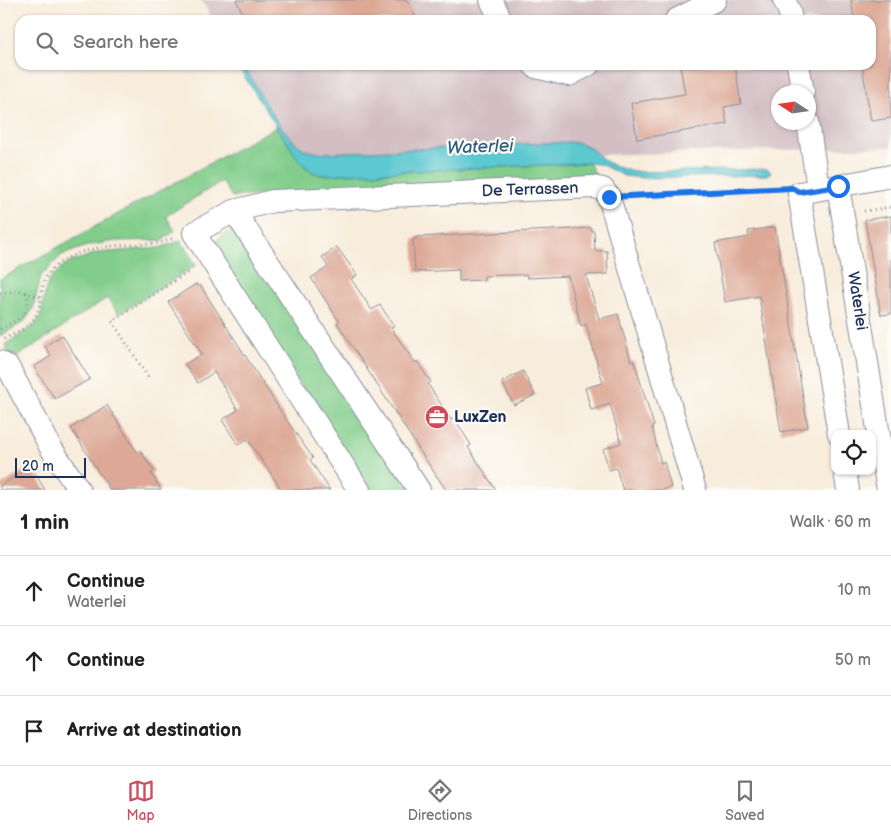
<!DOCTYPE html>
<html lang="en">
<head>
<meta charset="utf-8">
<style>
	:root { --surface:#fff; --page:#f6f6f6; --text:#202124; --muted:#757577; --line:#e0e0e0; --accent:#d1495b }
	body { margin:0; font-family:"Balsamiq Sans",sans-serif; background:var(--page); color:var(--text) }
	.controls { position:absolute; right:15px; bottom:15px; display:grid; overflow:hidden; border-radius:10px; box-shadow:0 1px 4px #0004 }
	.controls button { width:45px; height:45px; display:grid; place-items:center; padding:0; border:0; border-bottom:1px solid var(--line); background:var(--surface); color:var(--text); font:25px sans-serif }
	.compass { position:absolute; left:771px; top:85px; width:45px; height:45px; border-radius:50%; background:var(--surface); box-shadow:0 1px 4px #0004; rotate:282deg }
	.scale { position:absolute; left:15px; bottom:12px; width:71px; box-sizing:border-box; padding-left:5px; border:2px solid #1b2f5e; border-top:0; font-size:14px; line-height:18px; white-space:nowrap; color:#1b2f5e; -webkit-text-stroke:4px #fdfcf7; paint-order:stroke }
	.stop { position:absolute; width:15px; height:15px; margin:-11px; border:4px solid #1a73e8; border-radius:50%; background:#fff }
	.stop.end { background:#1a73e8; border-color:#fff; box-shadow:0 1px 5px #0008 }
	.list { margin:0; padding:0; list-style:none }
	h2 { display:flex; justify-content:space-between; align-items:center; height:65px; margin:0; padding:0 20px; font-size:21px }
	h2 small { font-size:16px; font-weight:400; color:var(--muted) }
	.list li { display:grid; grid-template-columns:32px 1fr auto; gap:15px; align-items:center; box-sizing:border-box; height:70px; padding:0 20px; border-top:1px solid var(--line) }
	.list b { display:block; font-size:19px; white-space:nowrap }
	.list p { margin:0; font-size:16px; white-space:nowrap; color:var(--muted) }
	.list em { font-size:16px; font-style:normal; color:var(--muted) }
	.icon { flex:none; width:28px; height:28px; fill:none; stroke:currentColor; stroke-width:2; stroke-linecap:round; stroke-linejoin:round }
	.map { position:relative; flex:none; width:891px; height:490px; overflow:hidden }
	.search { position:absolute; background:var(--surface); box-shadow:0 1px 4px #0004; left:15px; right:15px; top:15px; height:55px; display:flex; align-items:center; gap:12px; box-sizing:border-box; padding:0 18px; border-radius:15px; color:var(--muted); font-size:19px }
	.sheet { height:275px; background:var(--surface) }
	nav { display:flex; justify-content:space-around; align-items:center; box-sizing:border-box; height:70px; border-top:1px solid var(--line); background:var(--surface); font-size:14px; color:var(--muted) }
	nav a { display:grid; justify-items:center; gap:2px }
	nav .on { color:var(--accent) }
	.map>svg:first-child { display:block }
	.industrial { fill:#d2bec3; fill-rule:evenodd }
	.green { fill:#82cd8b; stroke:#4e7e74 }
	.water { fill:#5bc8d0; stroke:#3b7c97 }
	.building { fill:#dda996 }
	.lines { fill:none; stroke-linecap:round; stroke-linejoin:round }
	.minor-casing { stroke:#8a8e9c; stroke-width:24 }
	.path { stroke:#8a8e9c; stroke-width:3; stroke-dasharray:1 4; stroke-linecap:butt }
	.minor { stroke:#fff; stroke-width:22 }
	.route { stroke:#1a73e8; stroke-width:6 }
	.labels { text-anchor:middle; dominant-baseline:central; stroke-width:4.5; stroke-linejoin:round; paint-order:stroke }
	.street-label { font-size:16px; fill:#1b2f5e; stroke:#fdfcf7 }
	.poi-label { font-size:16px; font-weight:bold; fill:#1b2f5e; stroke:#fdfcf7; text-anchor:start }
	.water-label { font-size:18px; font-style:italic; fill:#2e5d80; stroke:#fdfcf7 }
</style>
</head>
<body>
<div class="map">
<svg width="891" height="490" viewBox="0 0 891 490">
	<rect width="100%" height="100%" fill="#fdfcf7"/>
	<filter id="ink" filterUnits="userSpaceOnUse"><feTurbulence type="fractalNoise" baseFrequency=".02" numOctaves="2"/><feDisplacementMap in="SourceGraphic" scale="10" xChannelSelector="R" yChannelSelector="G"/><feConvolveMatrix kernelMatrix="1 2 1 2 8 2 1 2 1" color-interpolation-filters="sRGB"/></filter>
	<filter id="wash" filterUnits="userSpaceOnUse"><feTurbulence type="fractalNoise" baseFrequency=".0096" numOctaves="4" result="noise"/><feDisplacementMap in="SourceGraphic" scale="20" xChannelSelector="R" yChannelSelector="G"/><feGaussianBlur stdDeviation="1.12" result="paint"/><feColorMatrix in="noise" values="0 0 0 0 0 0 0 0 0 0 0 0 0 0 0 0 0 1.4 0 .05"/><feComposite in="paint" operator="in"/></filter>
	<g filter="url(#wash)">
		<rect width="100%" height="100%" fill="#f8ecdb"/>
		<path class="industrial" d="M201 0H891V147L306 163 243 65H871V20H214ZM778 92H808V122H778Z"/>
		<path class="green" d="M276 127 306 168 322 175 589 163 601 184 297 193 232 197 222 181 166 216 175 231 162 240 116 241 90 245 62 255 41 276 33 309 24 322 0 336V279Z
			M233 231 239 232 410 490H367L215 250C215 239 223 232 233 231Z
			M181 241 196 265 119 314 107 298 14 359 5 347 6 344 35 325 41 315 46 288 50 279 62 267 71 262 97 253 159 248Z"/>
		<path class="water" d="M237 65H243C256 85 283 137 302 148 309 153 317 152 325 153L569 142C593 144 589 150 607 162 618 169 629 170 642 172L764 169H768L771 172 767 175 644 178 624 176 600 164 589 163 322 175C310 173 304 166 296 156Z"/>
		<g id="blocks">
			<path class="building" d="M236 0H407L417 20H246Z
				M851 0H891V118L871 121 862 65H871V20H854Z
				M680 65H735L741 104 724 107 727 124 637 139 631 103 685 94Z
				M891 216V314L881 315 865 220Z
				M775 227 808 427 781 432 759 296 725 302 715 243 749 237 748 231Z
				M591 228 592 231H594L595 251H607L608 274 586 275 599 319 618 314 631 361H634L654 426 652 427 661 463 664 462 671 487 662 490H623L616 468 609 470 603 449 621 443 610 404 591 410 585 388 603 383 586 324 581 326 568 276 527 278V275H506L484 276 485 280 459 281V270L415 272 413 239H416V237Z
				M337 247 357 275 351 279 372 310 380 305 394 326 391 328 415 363 417 361 424 372 431 382 428 384 451 420 454 418 471 445 468 447 496 490H446L424 457 337 323 339 321 311 278 328 267 322 257Z
				M196 284 198 287 200 285 287 421 313 458 310 460 330 490H282L247 439 238 445 222 420 238 410 214 372 198 383 185 364 202 354 168 302Z
				M62 335 90 379 55 399 34 367 51 356 45 346Z
				M523 371 535 395 514 405 502 382Z
				M107 405 137 452 140 450 154 471 151 473 161 490H110L71 428Z
				M31 466 45 490H0V486Z"/>
		</g>
	</g>
	<g filter="url(#ink)">
		<use href="#blocks" fill-opacity="0" stroke="#8a8e9c" stroke-width="1"/>
		<g class="lines">
			<g class="minor-casing">
				<path id="minor" d="M491 0 501 20
					M784 0 789 10 791 20
					M676 20 715 0
					M534 65 536 67 569 75 588 65
					M798 65 803 92
					M808 122 818 188
					M838 186 891 176
					M234 211 273 201 593 187 603 189 609 197 695 490
					M0 362 8 367 51 448 79 490
					M839 434 799 193 838 186 888 490
					M845 471 848 490
					M359 490 194 233 234 211 419 490"/>
			</g>
			<path class="path" d="M632 195 778 189
				M864 211 891 207
				M0 293 20 291 40 297
				M0 329C18 319 33 316 26 292
				M4 339C15 333 28 328 35 317 46 299 35 282 57 265 76 250 103 246 126 245 142 244 157 245 172 239
				M148 377 112 321 190 271"/>
			<use href="#minor" class="minor"/>
		</g>
	</g>
	<g class="lines" filter="url(#ink)">
		<path class="route" d="M609 197 792 188 799 192 838 186"/>
	</g>
	<defs>
		<g id="office-disc" transform="scale(1.25)"><circle r="9.5" fill="#d1495b" stroke="#fdfcf7"/><path d="M-6-3h4V-5.5h4V-3h4V5H-6ZM-1-4.5V-3h2v-1.5ZM-6 0V1H6V0Z" fill="#fff"/></g>
	</defs>
	<g fill-rule="evenodd">
		<use href="#office-disc" x="437" y="417"/>
	</g>
	<g class="labels">
		<g class="street-label">
			<text transform="translate(530 190) rotate(-2)">De Terrassen</text>
			<text transform="translate(857 301) rotate(81)">Waterlei</text>
		</g>
		<g class="poi-label">
			<text x="454" y="417">LuxZen</text>
		</g>
		<g class="water-label">
			<text transform="translate(480 147) rotate(-2)">Waterlei</text>
		</g>
	</g>
</svg>
<div class="controls">
<button><svg class="icon" aria-label="locate" viewBox="0 0 24 24"><circle cx="12" cy="12" r="6"/><path d="M12 2v4M12 18v4M2 12h4M18 12h4"/></svg></button>
</div>
<svg class="compass" viewBox="-18 -18 36 36"><path d="M0-13l5 13h-10z" fill="#e53935"/><path d="M0 13l5-13h-10z" fill="#757577"/></svg>
<div class="scale">20 m</div>
<div class="stop" style="left:838px;top:186px"></div>
<div class="stop end" style="left:609px;top:197px"></div>
<div class="search"><svg class="icon" aria-label="search" viewBox="0 0 24 24"><circle cx="10" cy="10" r="6"/><path d="M15 15l6 6"/></svg>Search here</div>
</div>
<section class="sheet">
<h2>1 min<small>Walk · 60 m</small></h2>
<ul class="list">
<li><svg class="icon" aria-label="ahead" viewBox="0 0 24 24"><path d="M12 20V5M6 11l6-6 6 6"/></svg><div><b>Continue</b><p>Waterlei</p></div><em>10 m</em></li>
<li><svg class="icon" aria-label="ahead" viewBox="0 0 24 24"><path d="M12 20V5M6 11l6-6 6 6"/></svg><div><b>Continue</b></div><em>50 m</em></li>
<li><svg class="icon" aria-label="arrive" viewBox="0 0 24 24"><path d="M6 21V4h12l-3 4 3 4H6"/></svg><div><b>Arrive at destination</b></div></li>
</ul>
</section>
<nav>
<a class="on"><svg class="icon" aria-label="map" viewBox="0 0 24 24"><path d="M3 6l6-2 6 2 6-2v14l-6 2-6-2-6 2zM9 4v14M15 6v14"/></svg>Map</a>
<a><svg class="icon" aria-label="directions" viewBox="0 0 24 24"><path d="M12 3l9 9-9 9-9-9zM9 14v-3h6M13 9l2 2-2 2"/></svg>Directions</a>
<a><svg class="icon" aria-label="saved" viewBox="0 0 24 24"><path d="M7 4h10v16l-5-4-5 4z"/></svg>Saved</a>
</nav>
</body>
</html>
